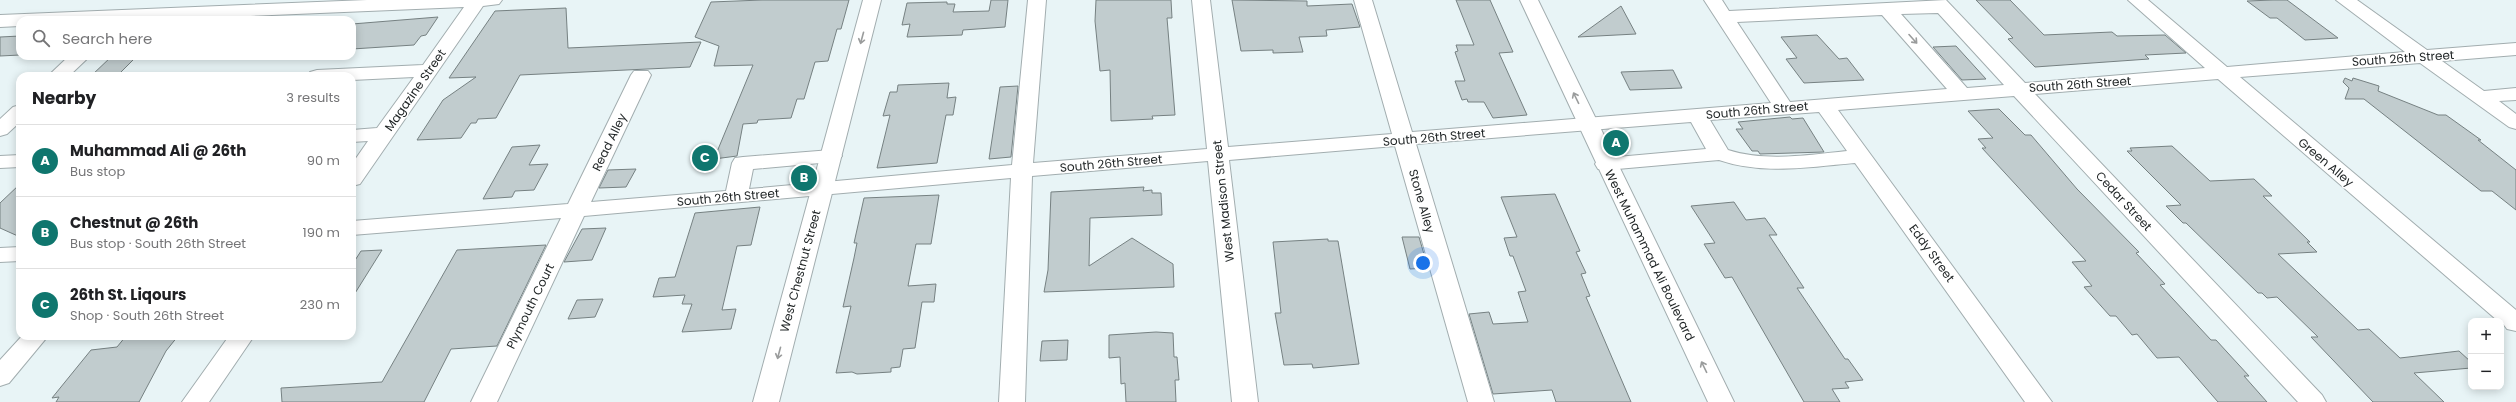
<!DOCTYPE html>
<html lang="en">
<head>
<meta charset="utf-8">
<style>
	:root { --surface:#fff; --page:#f6f6f6; --text:#202124; --muted:#757577; --line:#e0e0e0; --accent:#0f766e }
	body { margin:0; font-family:Poppins,sans-serif; background:var(--page); color:var(--text) }
	.controls { position:absolute; right:12px; bottom:12px; display:grid; overflow:hidden; border-radius:8px; box-shadow:0 2px 10px #0003 }
	.controls button { width:36px; height:36px; display:grid; place-items:center; padding:0; border:0; border-bottom:1px solid var(--line); background:var(--surface); color:var(--text); font:20px sans-serif }
	.you { position:absolute; left:1423px; top:263px; width:14px; height:14px; margin:-10px; border:3px solid #fff; border-radius:50%; background:#1a73e8; box-shadow:0 0 0 6px #1a73e833 }
	.badge { display:grid; place-items:center; width:26px; height:26px; border-radius:50%; background:var(--accent); color:#fff; font-size:13px; font-weight:700 }
	.pin { position:absolute; translate:-50% -50%; border:2px solid #fff; box-shadow:0 1px 4px #0006 }
	.list { margin:0; padding:0; list-style:none }
	h2 { display:flex; justify-content:space-between; align-items:center; height:52px; margin:0; padding:0 16px; font-size:17px }
	h2 small { font-size:13px; font-weight:400; color:var(--muted) }
	.list li { display:grid; grid-template-columns:26px 1fr auto; gap:12px; align-items:center; box-sizing:border-box; height:72px; padding:0 16px; border-top:1px solid var(--line) }
	.list b { display:block; font-size:15px; white-space:nowrap }
	.list p { margin:0; font-size:13px; white-space:nowrap; color:var(--muted) }
	.list em { font-size:13px; font-style:normal; color:var(--muted) }
	.icon { flex:none; width:22px; height:22px; fill:none; stroke:currentColor; stroke-width:2; stroke-linecap:round; stroke-linejoin:round }
	.map { position:relative; flex:none; width:2516px; height:402px; overflow:hidden }
	.search { position:absolute; background:var(--surface); box-shadow:0 2px 10px #0003; left:16px; top:16px; width:340px; height:44px; display:flex; align-items:center; gap:10px; box-sizing:border-box; padding:0 14px; border-radius:12px; color:var(--muted); font-size:15px }
	.panel { position:absolute; background:var(--surface); box-shadow:0 2px 10px #0003; left:16px; top:72px; width:340px; height:268px; border-radius:12px }
	.map>svg:first-child { display:block }
	.building { fill:#c1ccce; stroke:#768182 }
	.lines { fill:none; stroke-linecap:round; stroke-linejoin:round }
	.minor-casing { stroke:#a2adaf; stroke-width:2 }
	.major-casing { stroke:#a2adaf; stroke-width:2 }
	.minor { fill:#fff; fill-rule:evenodd }
	.major { fill:#fff; fill-rule:evenodd }
	.oneway { stroke:#9a9c9c }
	.labels { text-anchor:middle; dominant-baseline:central; stroke-width:3; stroke-linejoin:round; paint-order:stroke }
	.street-label { font-size:12px; fill:#1e2324; stroke:#fff }
</style>
</head>
<body>
<div class="map">
<svg width="2516" height="402" viewBox="0 0 2516 402">
	<rect width="100%" height="100%" fill="#e8f4f6"/>
	<path class="building" d="M762 0H849L841 29H837L828 61 815 62 804 99H797L791 118 758 120 757 123 743 124 737 156 714 159 753 65 714 66 719 46 695 37 711 2Z
		M991 0H1008L1005 27 963 30 962 35 907 37 910 24 902 25 907 3 947 2V4H955L953 12 989 11Z
		M1096 0H1171L1172 18H1167L1175 115 1152 116 1153 119 1111 121 1110 70 1100 71 1095 21Z
		M1232 0 1307 1V6L1352 4 1360 27 1326 30 1327 36 1299 37 1303 52 1273 53V50L1241 51Z
		M1456 0H1490L1513 52 1499 53 1527 115 1493 118 1484 102H1468L1467 99 1462 100 1455 81H1465L1455 52 1458 51 1456 45H1474Z
		M1976 0H2010L2044 35 2112 32 2117 36 2165 35 2186 53 2145 55 2149 59 2035 67 2008 39 2013 38Z
		M2273 0H2287L2338 38 2305 40 2277 18H2270L2247 1Z
		M1621 6 1636 34 1578 37Z
		M566 8 568 48 701 42 690 67 520 75 496 118 478 119 476 123H471L461 138 417 140 443 100 476 77 449 78 495 11Z
		M438 17 426 35 421 36 414 45 352 49V24Z
		M1817 35 1839 59 1847 58 1864 80 1804 83 1786 59 1797 58 1781 37Z
		M20 36V55L0 56V37Z
		M1956 46 1986 79 1962 80 1933 47Z
		M112 56H137L117 76H91Z
		M1673 70 1682 88 1630 90 1621 72Z
		M2345 78 2352 81 2353 78 2379 86 2378 91 2438 115H2446L2481 140H2478L2516 170V210L2492 191H2481L2364 99H2345L2349 88 2343 82Z
		M949 83 947 98 956 97 953 115H946L937 163 877 168 890 115 883 116 890 92H897L898 85Z
		M1018 86 1011 157 989 159 1000 87Z
		M1999 109 2025 135H2031L2077 189 2139 252 2136 253 2165 284 2160 285 2211 340H2216L2249 376H2244L2267 402H2218L2179 357 2157 358 2137 334 2132 335 2116 316H2110L2084 287 2092 286 2072 262 2086 261 1982 148H1986L1978 139 1993 138 1968 111Z
		M1790 117 1792 119 1803 118 1824 152 1760 154 1758 151H1752L1736 129H1743L1738 122Z
		M540 145 529 165 548 164 534 190 515 191 512 197 483 199 512 147Z
		M2172 146 2210 181 2254 179 2272 196H2263L2310 242H2307L2317 252 2278 254 2358 330 2369 329 2400 358 2459 351 2471 362V368L2414 373 2444 402H2373L2311 337H2318L2277 297 2267 298 2262 293H2258L2186 223H2183L2166 206 2181 205 2127 151H2132L2130 148Z
		M636 169 626 187 599 188 608 170Z
		M20 184V237L0 228V203Z
		M1144 187 1143 191 1152 190V193H1161L1162 215 1090 218 1089 266 1132 238 1173 264 1174 287 1044 292 1048 270 1051 192Z
		M1555 194 1580 251 1576 252 1586 273 1581 274 1590 296 1586 297 1631 402H1556L1552 390 1493 394 1469 314 1489 312 1493 324 1528 322 1518 292 1526 291 1513 256H1510L1504 238 1517 237 1501 197Z
		M939 195 931 244H916L908 286 936 284 934 302H922L915 348 903 349 900 367 891 368V372L857 374 852 372 836 373 851 306 843 307 854 258 857 243H854L864 198Z
		M1734 202 1746 220 1765 218 1777 235H1769L1804 288H1797L1845 359H1848L1863 380 1845 382 1849 388 1832 389 1840 402H1804L1732 277 1725 278 1704 244 1715 243 1691 206Z
		M760 207 751 245 737 246 722 310 736 309 731 329 682 332 692 304H682L685 295 653 297 659 278 675 277 695 213Z
		M606 228 592 260 564 262 582 229Z
		M1402 237H1419L1428 268 1410 269Z
		M1328 239V241H1338L1359 364 1313 368 1312 364 1284 365 1275 313H1281L1273 242Z
		M546 245 497 346 451 349 424 402H282L281 388 382 382 457 250Z
		M382 250 352 298V265L361 251Z
		M603 299 595 317 568 319 577 300Z
		M1156 332 1173 333 1174 357H1177L1179 380H1175L1176 402H1126L1125 383 1121 384 1120 357 1109 358V335Z
		M126 336H178L166 351 139 402H56L59 397 52 398 91 350 117 347Z
		M1068 340 1067 360 1040 361 1042 341Z"/>
	<g class="lines">
		<g class="minor-casing">
			<path id="minor" d="M367 0H502L499 4 483 6 360 184 352 186V164L368 141 352 142V130L377 128 414 77 352 80V76H307L310 72 317 70 423 65 464 7 154 20H20V26L0 27V15Z
				M1028 0H1046L1033 163 1207 149 1192 0H1210L1228 147 1392 134 1354 0H1372L1412 132 1771 103 1704 0H1722L1729 11 1946 0 2025 83 2205 68 2128 0H2148L2227 67 2405 52 2336 0H2357L2427 50 2516 43V55L2442 61 2484 91 2516 88V100L2499 101 2516 114V129L2509 127 2420 63 2240 77 2516 310V331L2507 329 2501 321H2498L2218 79 2035 94 2322 395 2326 402H2298L2014 96 1838 110 2052 402H2025L1855 163C1809 167 1763 175 1719 160L1606 170 1598 169 1595 164 1598 159 1606 158 1706 149 1691 122 1416 144 1494 402H1468L1395 146 1229 160 1258 402H1232L1208 161 1032 176 1025 402H999L1011 178 584 216 497 402H471L561 218 352 235V221L568 204 631 75 634 71H648L651 75 591 202 726 191 732 163 735 158 743 157 831 150 838 152 842 156 838 160 831 162 753 169 749 189 1012 165ZM1938 13 2004 85 1967 88 1901 14ZM1882 15 1947 89 1790 102 1737 22ZM1819 112 1847 151C1807 155 1766 162 1728 150L1710 120Z
				M69 56H90L69 76H48Z
				M20 105V122L7 134 0 136V119L13 107Z
				M20 155V167L0 168V156Z
				M20 247V261L0 262V248Z
				M22 336H48L9 383 0 386V360Z
				M229 336H254L209 402H182Z"/>
		</g>
		<g class="major-casing">
			<path id="major" d="M863 0H881L779 402H753Z
				M1520 0H1538L1734 402H1708Z"/>
		</g>
		<use href="#minor" class="minor"/>
		<use href="#major" class="major"/>
	</g>
	<defs><path id="oneway-shaft" d="M-6 0H5M1.5-3L5.5 0L1.5 3" fill="none" stroke-width="1.6" stroke-linecap="round" stroke-linejoin="round"/></defs>
	<g class="oneway">
		<use href="#oneway-shaft" transform="translate(862 38) rotate(105)"/>
		<use href="#oneway-shaft" transform="translate(1913 39) rotate(48)"/>
		<use href="#oneway-shaft" transform="translate(1576 98) rotate(-116)"/>
		<use href="#oneway-shaft" transform="translate(779 353) rotate(105)"/>
		<use href="#oneway-shaft" transform="translate(1704 367) rotate(-116)"/>
	</g>
	<g class="labels">
		<g class="street-label">
			<text transform="translate(2403 58) rotate(-4)">South 26th Street</text>
			<text transform="translate(2080 84) rotate(-4)">South 26th Street</text>
			<text transform="translate(415 90) rotate(-55)">Magazine Street</text>
			<text transform="translate(1757 110) rotate(-5)">South 26th Street</text>
			<text transform="translate(1434 137) rotate(-5)">South 26th Street</text>
			<text transform="translate(609 142) rotate(-64)">Read Alley</text>
			<text transform="translate(2326 162) rotate(40)">Green Alley</text>
			<text transform="translate(1111 163) rotate(-5)">South 26th Street</text>
			<text transform="translate(728 197) rotate(-5)">South 26th Street</text>
			<text transform="translate(1223 201) rotate(-96)">West Madison Street</text>
			<text transform="translate(1422 201) rotate(74)">Stone Alley</text>
			<text transform="translate(2124 201) rotate(47)">Cedar Street</text>
			<text transform="translate(1932 253) rotate(54)">Eddy Street</text>
			<text transform="translate(1650 255) rotate(64)">West Muhammad Ali Boulevard</text>
			<text transform="translate(800 271) rotate(-75)">West Chestnut Street</text>
			<text transform="translate(530 306) rotate(-64)">Plymouth Court</text>
		</g>
	</g>
</svg>
<div class="controls">
<button>+</button>
<button>−</button>
</div>
<div class="you"></div>
<div class="pin badge" style="left:1616px;top:143px">A</div>
<div class="pin badge" style="left:804px;top:178px">B</div>
<div class="pin badge" style="left:705px;top:158px">C</div>
<div class="search"><svg class="icon" aria-label="search" viewBox="0 0 24 24"><circle cx="10" cy="10" r="6"/><path d="M15 15l6 6"/></svg>Search here</div>
<section class="panel">
<h2>Nearby<small>3 results</small></h2>
<ul class="list">
<li><span class="badge">A</span><div><b>Muhammad Ali @ 26th</b><p>Bus stop</p></div><em>90 m</em></li>
<li><span class="badge">B</span><div><b>Chestnut @ 26th</b><p>Bus stop · South 26th Street</p></div><em>190 m</em></li>
<li><span class="badge">C</span><div><b>26th St. Liqours</b><p>Shop · South 26th Street</p></div><em>230 m</em></li>
</ul>
</section>
</div>
</body>
</html>
